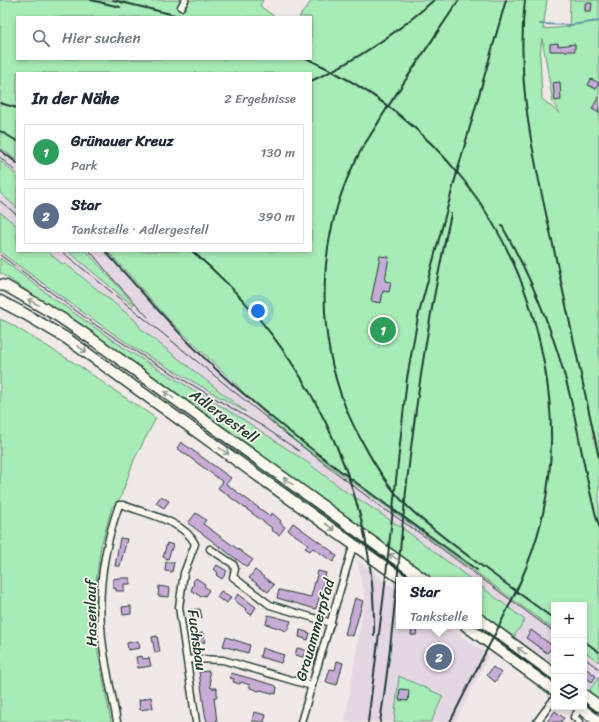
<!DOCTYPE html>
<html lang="de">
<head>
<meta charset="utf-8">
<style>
	:root { --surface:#fff; --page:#f2f2f3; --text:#1f2937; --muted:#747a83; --line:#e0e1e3; --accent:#d1495b }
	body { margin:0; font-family:Sriracha,sans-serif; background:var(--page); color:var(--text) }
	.controls { position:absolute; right:12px; bottom:12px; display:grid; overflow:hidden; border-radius:0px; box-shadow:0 2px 6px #0003 }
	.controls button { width:36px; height:36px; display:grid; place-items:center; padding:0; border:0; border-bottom:1px solid var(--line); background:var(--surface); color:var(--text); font:20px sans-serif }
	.you { position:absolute; left:258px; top:311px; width:14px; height:14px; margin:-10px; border:3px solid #fff; border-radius:50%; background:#1a73e8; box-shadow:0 0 0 6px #1a73e833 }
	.badge { display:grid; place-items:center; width:26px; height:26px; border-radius:50%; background:var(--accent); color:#fff; font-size:13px; font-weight:700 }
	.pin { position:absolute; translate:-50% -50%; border:2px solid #fff; box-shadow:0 1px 4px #0006 }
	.popup { position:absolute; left:396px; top:577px; width:86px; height:52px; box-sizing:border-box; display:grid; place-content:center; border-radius:0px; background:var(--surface); filter:drop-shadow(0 1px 3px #0005); font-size:13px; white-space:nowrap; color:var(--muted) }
	.popup b { font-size:15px; color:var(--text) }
	.popup::after { content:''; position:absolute; left:50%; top:100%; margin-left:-8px; border:8px solid transparent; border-top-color:var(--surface) }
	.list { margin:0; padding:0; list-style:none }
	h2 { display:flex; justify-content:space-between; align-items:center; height:52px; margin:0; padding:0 16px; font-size:17px }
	h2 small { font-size:13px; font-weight:400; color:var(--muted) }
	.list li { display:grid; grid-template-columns:26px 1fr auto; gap:12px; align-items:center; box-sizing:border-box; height:56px; margin:0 8px 8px; padding:0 8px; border:1px solid var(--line); border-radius:0px }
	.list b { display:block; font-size:15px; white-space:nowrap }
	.list p { margin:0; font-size:13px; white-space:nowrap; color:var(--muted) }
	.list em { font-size:13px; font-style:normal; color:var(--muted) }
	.icon { flex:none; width:22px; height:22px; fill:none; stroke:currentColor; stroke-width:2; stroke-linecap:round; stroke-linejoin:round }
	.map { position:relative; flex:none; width:599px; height:722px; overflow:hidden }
	.search { position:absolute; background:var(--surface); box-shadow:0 2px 6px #0003; left:16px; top:16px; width:296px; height:44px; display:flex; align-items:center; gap:10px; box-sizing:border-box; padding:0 14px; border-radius:0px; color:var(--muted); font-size:15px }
	.panel { position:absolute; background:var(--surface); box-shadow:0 2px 6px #0003; left:16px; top:72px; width:296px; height:180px; border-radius:0px }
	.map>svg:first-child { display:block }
	.built { fill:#e5d6e3 }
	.green { fill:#a7ebb6; stroke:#639475; fill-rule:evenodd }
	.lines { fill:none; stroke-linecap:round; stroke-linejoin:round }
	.stream { stroke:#6298a5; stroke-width:2 }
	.building { fill:#c9abd8; stroke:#1f3d34 }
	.minor-casing { stroke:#1f3d34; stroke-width:9 }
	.primary-casing { stroke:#1f3d34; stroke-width:13 }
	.minor { stroke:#fbf7ec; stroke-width:6 }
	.primary { stroke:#fbf7ec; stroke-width:10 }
	.tram { stroke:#1f3d34; stroke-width:1 }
	.rail { stroke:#1f3d34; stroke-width:2 }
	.oneway { stroke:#8d9a90 }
	.labels { text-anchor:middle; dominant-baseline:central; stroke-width:3.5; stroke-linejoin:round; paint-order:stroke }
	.street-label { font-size:15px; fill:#1f3d34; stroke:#fbf7ec }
</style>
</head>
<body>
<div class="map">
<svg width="599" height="722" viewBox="0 0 599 722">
	<rect width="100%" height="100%" fill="#f1e8e8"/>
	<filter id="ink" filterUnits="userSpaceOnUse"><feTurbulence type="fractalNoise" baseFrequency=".025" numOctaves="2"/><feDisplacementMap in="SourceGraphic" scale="8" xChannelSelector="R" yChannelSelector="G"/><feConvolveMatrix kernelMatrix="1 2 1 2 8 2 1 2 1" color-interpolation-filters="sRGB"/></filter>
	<g filter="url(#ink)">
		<path class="built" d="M311 59 549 499 554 613V667L513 638 525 620 479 585V580H472L405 530 360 500 349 494 304 460 130 352 54 299 0 258V252L91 318 136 349 243 410 140 329 135 320 68 265 61 263 47 251H68L132 305 133 303 86 251H108L322 406Z
			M0 143 17 156V176L0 160Z
			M0 193 17 208V226L0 212Z
			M357 560 399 592V626H446L489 655 455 722H431L443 696 400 676 394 722H345L365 597Z
			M584 636 599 647V677L588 692 584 689Z"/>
		<path class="green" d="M0 0H148L154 1 151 0H180L177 7 185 9 190 0H263L260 6 275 17H17V59H311V17H299L312 0H547L543 29 569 27 570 0H599V662L584 651V605H554V630L423 533 287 435 246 396 236 384 170 321 108 251H311V73H17V161L0 147ZM542 38 553 103 560 114 542 99 540 56Z
			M0 160 17 176V208L0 193Z
			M0 212 17 226V251H47L61 263 67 265 135 320 141 329 246 412 136 349 91 318 0 252Z
			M68 251H86L134 304 132 305Z
			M0 258 54 299 130 352 244 420 304 460 349 494 360 500 405 530 472 580H433L76 323 0 273Z
			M0 319 9 323 81 367 118 393 156 418 134 460 120 499 112 507 101 546 96 581V641L111 722H0Z
			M238 455H242L247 457 417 580H410Z
			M479 585 525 620 513 638 479 613Z
			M479 625 554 679V684L474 626H479Z
			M399 676 443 696 431 722H394Z
			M599 677V700L588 692Z"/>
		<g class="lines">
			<path class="stream" d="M540 24 571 25 599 21"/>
		</g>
		<path class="building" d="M585 3H592L591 11H585Z
			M558 43V46L575 44V51H550V44Z
			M591 79 599 83 596 89 588 85Z
			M560 82 561 100 555 101 553 83Z
			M599 96V113L592 109Z
			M380 256 389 257 385 281 391 282 389 292 383 291 381 303 371 301Z
			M181 442 231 478 226 484 270 516 272 513 281 521 280 523 285 527 279 535 271 530 272 528 218 488 223 482 177 448Z
			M161 496 169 501 164 508 156 503Z
			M196 513 206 520 203 524 253 560 247 567 188 523Z
			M293 523 333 552 332 553 337 556 333 562 313 548 310 551 305 548 308 544 288 530Z
			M120 538 127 539 120 566H115Z
			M167 543 173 545 168 559 163 557Z
			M166 562H174L172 572 165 571Z
			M217 565 227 571 222 579 216 575 218 573 214 569Z
			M255 570 274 585 268 592 249 578Z
			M318 571 326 573 316 609 277 598 279 590 311 597Z
			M118 578H130V584H124V591H116V588H113V579Z
			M196 578 205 584 204 586 209 590 205 596 203 595 201 597 191 590 194 583 193 582Z
			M159 586 170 588 169 597 158 596Z
			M221 591 231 597 227 603 223 600 222 601 217 597Z
			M238 594 256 607 251 615 245 610 246 609 234 600Z
			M355 598 363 601 353 636 345 634Z
			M131 606V614L123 615 122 607Z
			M200 609 202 618 191 619 190 610Z
			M268 615 291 621 287 631 266 624Z
			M412 626H417L416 635H411Z
			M300 630 310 633 308 640 299 637Z
			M531 630 553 646 547 653 526 638Z
			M203 633 205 642 194 643 193 634Z
			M157 636 160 652 155 653 152 637Z
			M226 637 250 645 248 653 223 646Z
			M138 641 140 648 128 650 127 643Z
			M262 648 284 655 281 663 260 657Z
			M297 648 305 650 303 657 295 655Z
			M142 656 143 659 149 658 151 666 138 668 136 657Z
			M337 661 343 663 337 685 326 682 330 669 335 670Z
			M493 667 501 673 495 682 487 675Z
			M584 667 596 676 592 682 584 676Z
			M209 671 211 688H217V697H214L217 722H207L205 714 199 672Z
			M231 673 274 685 277 687 276 694 260 690 259 691 250 688V685L241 682 240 684 233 682 234 679 230 678Z
			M400 689 409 690 408 701 399 700Z
			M151 697 153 708 140 710 139 700Z
			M555 711 564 718 561 722H547Z
			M254 712 266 715 264 722 252 721Z"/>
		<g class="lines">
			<g class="minor-casing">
				<path id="minor" d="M181 7 185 0
					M210 549 233 564 235 569 233 577 270 605 331 623
					M187 660 195 659 223 660 312 686
					M117 722C112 694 105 666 102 638 97 593 104 547 119 505H123C144 513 185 521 195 544L184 573 179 607 196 722
					M301 722 351 553 355 546
					M537 722 554 699
					M580 722 574 717 581 707"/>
			</g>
			<g class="primary-casing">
				<path id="primary" d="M0 285 6 286 61 318 89 337 425 580
					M0 301 25 314 66 338 403 580
					M479 619 554 674
					M466 626 554 690
					M584 695 599 706
					M579 707 599 722"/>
			</g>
			<use href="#minor" class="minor"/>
			<use href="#primary" class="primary"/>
			<path class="tram" d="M0 157 17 173
				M0 201 17 215
				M61 251 295 441 377 504 427 538 554 632
				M90 251 113 279 148 317
				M0 255 97 326 141 355 264 427 299 451
				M584 658 599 669"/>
			<path class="rail" d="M91 0 120 7
				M113 0 183 17
				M459 0C433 39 407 77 382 116 375 129 366 141 359 154 318 230 314 326 345 406 350 419 356 431 363 443 375 466 390 489 408 507 429 527 452 544 475 561 502 581 528 600 554 619
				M525 0C515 83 535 165 553 245 568 316 583 387 599 458
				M308 59C435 117 519 225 544 363 554 416 554 469 541 522 531 563 512 601 493 638 478 666 464 694 450 722
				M311 81C357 60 397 33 434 0
				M0 103 17 108
				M0 131 17 141
				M0 150 17 163
				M502 226C531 277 553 330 568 388 580 434 585 481 599 526
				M105 251C145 296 185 342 230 382 308 451 393 509 477 570
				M192 251C304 346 377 487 374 636
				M584 641 599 652
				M368 722 384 593 407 378 418 317 454 183 506 0
				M380 722C393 643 398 562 407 482 417 392 431 302 451 214"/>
		</g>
		<defs><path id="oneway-shaft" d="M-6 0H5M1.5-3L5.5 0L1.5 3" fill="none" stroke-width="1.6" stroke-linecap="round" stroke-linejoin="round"/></defs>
		<g class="oneway">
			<use href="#oneway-shaft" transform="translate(33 302) rotate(-150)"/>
			<use href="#oneway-shaft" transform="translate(82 349) rotate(35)"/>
			<use href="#oneway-shaft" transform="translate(169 395) rotate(-144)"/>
			<use href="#oneway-shaft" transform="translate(224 451) rotate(35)"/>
			<use href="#oneway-shaft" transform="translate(288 481) rotate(-144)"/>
			<use href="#oneway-shaft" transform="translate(330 527) rotate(36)"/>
			<use href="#oneway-shaft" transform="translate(394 557) rotate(-144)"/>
			<use href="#oneway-shaft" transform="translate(522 651) rotate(-144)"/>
		</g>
	</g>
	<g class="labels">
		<g class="street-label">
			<text transform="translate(224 416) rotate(36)">Adlergestell</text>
			<text transform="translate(91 613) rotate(-91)">Hasenlauf</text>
			<text transform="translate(315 630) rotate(-74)">Grauammerpfad</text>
			<text transform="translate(197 640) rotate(82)">Fuchsbau</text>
		</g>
	</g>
</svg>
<div class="controls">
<button>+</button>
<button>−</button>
<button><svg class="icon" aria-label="layers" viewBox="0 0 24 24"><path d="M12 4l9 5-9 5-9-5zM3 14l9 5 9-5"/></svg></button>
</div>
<div class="you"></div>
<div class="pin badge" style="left:383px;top:330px;background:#2e9e5b">1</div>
<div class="pin badge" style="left:439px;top:657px;background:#5c6f8a">2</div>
<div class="popup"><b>Star</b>Tankstelle</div>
<div class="search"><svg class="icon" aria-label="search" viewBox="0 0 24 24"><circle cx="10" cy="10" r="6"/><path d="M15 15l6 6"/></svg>Hier suchen</div>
<section class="panel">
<h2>In der Nähe<small>2 Ergebnisse</small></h2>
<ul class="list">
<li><span class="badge" style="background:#2e9e5b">1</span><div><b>Grünauer Kreuz</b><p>Park</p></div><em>130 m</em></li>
<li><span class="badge" style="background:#5c6f8a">2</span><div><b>Star</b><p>Tankstelle · Adlergestell</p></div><em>390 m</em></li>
</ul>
</section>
</div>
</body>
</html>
